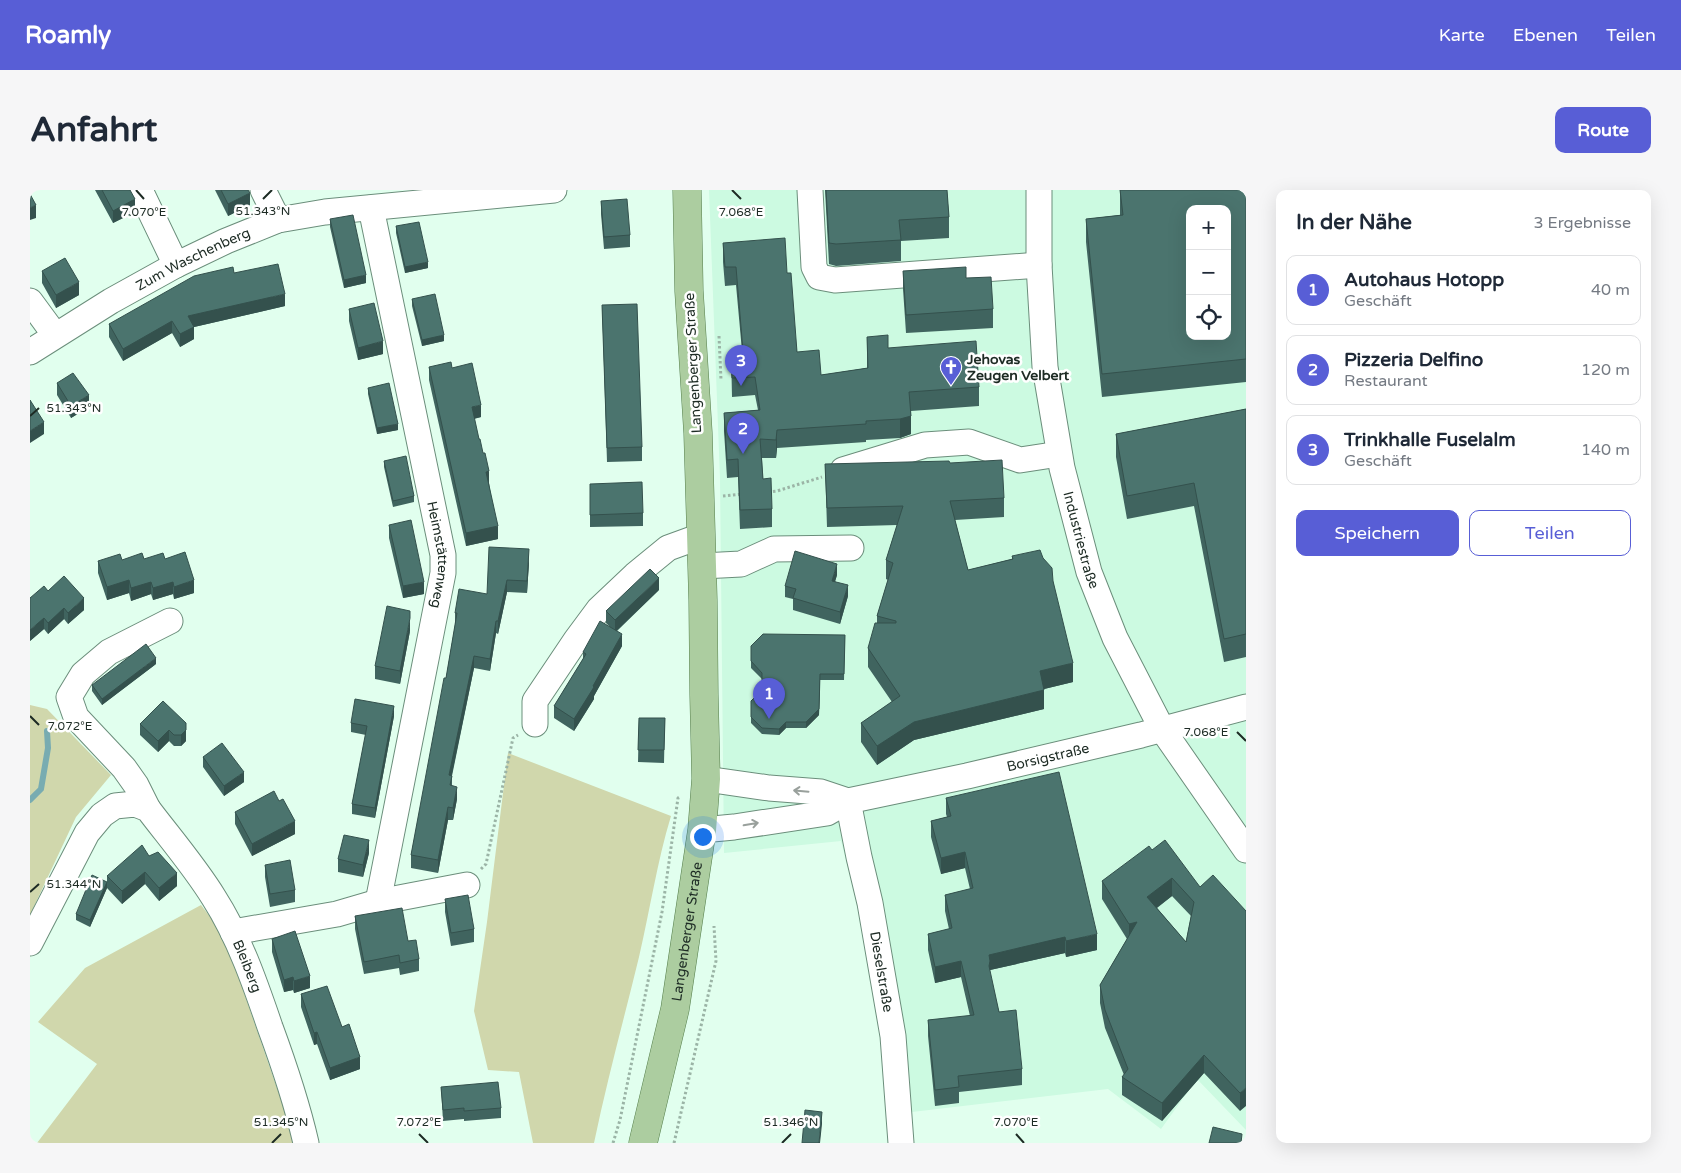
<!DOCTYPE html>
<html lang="de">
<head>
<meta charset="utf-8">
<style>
	:root { --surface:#fff; --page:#f6f6f7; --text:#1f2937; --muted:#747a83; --line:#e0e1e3; --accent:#585ed6 }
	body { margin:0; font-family:"Varela Round",sans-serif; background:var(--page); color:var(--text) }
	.controls { position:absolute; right:15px; top:15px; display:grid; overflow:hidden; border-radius:10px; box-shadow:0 5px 20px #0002 }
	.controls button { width:45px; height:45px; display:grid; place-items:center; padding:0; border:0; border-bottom:1px solid var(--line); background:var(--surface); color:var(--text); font:25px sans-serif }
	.you { position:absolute; left:672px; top:646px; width:18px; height:18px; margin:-12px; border:4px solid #fff; border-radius:50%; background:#1a73e8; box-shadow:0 0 0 8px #1a73e833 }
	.badge { display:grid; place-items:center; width:32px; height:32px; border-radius:50%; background:var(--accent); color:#fff; font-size:16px; font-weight:700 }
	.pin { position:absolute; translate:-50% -41px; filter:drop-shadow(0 1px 2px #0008) }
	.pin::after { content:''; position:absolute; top:26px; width:18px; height:15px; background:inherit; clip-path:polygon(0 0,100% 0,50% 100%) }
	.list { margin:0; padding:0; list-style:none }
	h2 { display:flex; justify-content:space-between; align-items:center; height:65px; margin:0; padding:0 20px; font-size:21px }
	h2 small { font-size:16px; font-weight:400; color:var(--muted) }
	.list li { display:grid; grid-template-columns:32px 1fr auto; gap:15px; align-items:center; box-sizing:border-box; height:70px; margin:0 10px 10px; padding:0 10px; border:1px solid var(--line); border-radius:10px }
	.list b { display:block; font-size:19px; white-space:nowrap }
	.list p { margin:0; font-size:16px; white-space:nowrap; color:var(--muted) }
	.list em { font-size:16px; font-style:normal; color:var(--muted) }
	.actions { display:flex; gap:10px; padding:15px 20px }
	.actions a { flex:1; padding:11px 0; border:1px solid var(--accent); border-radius:10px; text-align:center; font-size:18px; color:var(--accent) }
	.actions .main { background:var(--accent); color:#fff }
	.icon { flex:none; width:28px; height:28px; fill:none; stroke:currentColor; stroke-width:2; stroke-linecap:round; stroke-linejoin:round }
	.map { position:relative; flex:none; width:1216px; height:953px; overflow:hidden; border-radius:10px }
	header { display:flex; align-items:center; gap:30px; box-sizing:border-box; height:70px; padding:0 25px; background:var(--accent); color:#fff }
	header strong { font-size:24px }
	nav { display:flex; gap:28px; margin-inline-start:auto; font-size:18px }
	.intro { display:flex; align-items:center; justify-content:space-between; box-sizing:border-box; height:120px; padding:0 30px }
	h1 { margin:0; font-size:35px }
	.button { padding:12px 22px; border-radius:10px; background:var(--accent); color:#fff; font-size:18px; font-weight:700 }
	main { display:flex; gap:30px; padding:0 30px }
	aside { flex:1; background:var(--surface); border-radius:10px; box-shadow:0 5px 20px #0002 }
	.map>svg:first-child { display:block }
	.built { fill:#ccfae1; fill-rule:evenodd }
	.green { fill:#d0d7ac }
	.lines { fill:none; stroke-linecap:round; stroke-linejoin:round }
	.stream { stroke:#78acb1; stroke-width:6 }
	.minor-casing { stroke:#6b8e7b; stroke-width:27 }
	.major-casing { stroke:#567f4c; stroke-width:29 }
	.path { stroke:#9bb4a6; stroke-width:3; stroke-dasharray:2.5 2.5; stroke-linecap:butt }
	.minor { stroke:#fff; stroke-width:25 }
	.major { stroke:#accda0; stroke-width:28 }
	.wall { fill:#40645f; fill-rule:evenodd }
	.shaded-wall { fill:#34514d }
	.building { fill:#4b746e; stroke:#34514d; fill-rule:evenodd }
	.oneway { stroke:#99a09c }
	.ticks { fill:none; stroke:#1d2b24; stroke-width:2 }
	.labels { text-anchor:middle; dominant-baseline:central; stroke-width:5; stroke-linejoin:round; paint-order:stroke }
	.street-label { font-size:14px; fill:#1d2b24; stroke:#fff }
	.poi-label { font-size:14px; font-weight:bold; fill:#1d2b24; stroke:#fff; text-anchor:start }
	.ticks-label { font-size:12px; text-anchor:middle; fill:#1d2b24; stroke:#fff; stroke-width:5; stroke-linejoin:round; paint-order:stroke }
</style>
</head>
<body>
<header>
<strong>Roamly</strong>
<nav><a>Karte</a><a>Ebenen</a><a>Teilen</a></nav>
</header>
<div class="intro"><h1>Anfahrt</h1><a class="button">Route</a></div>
<main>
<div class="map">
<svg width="1216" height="953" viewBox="0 0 1216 953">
	<rect width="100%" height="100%" fill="#e1ffee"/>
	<path class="built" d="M679 0H1216V940L1167 889 1131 939 1078 899 882 922 811 651 694 663 690 288ZM1160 19H1197V146H1160Z"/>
	<path class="green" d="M0 515 17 519 81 585 46 627 0 725Z
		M478 563 641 626C627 672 620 720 609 767 594 829 577 890 564 953H503L489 882 458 880 444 821 457 732Z
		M171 715 194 745 266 953H7L67 874 8 832 55 778Z"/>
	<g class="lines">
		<path class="stream" d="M0 610 11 599 18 558 17 541"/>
		<g class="minor-casing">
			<g id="minor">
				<path d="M110 0 146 75"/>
				<path d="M233 0 248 30"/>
				<path d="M780 0 784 77 789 87 805 90 1009 75"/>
				<path id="s1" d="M1009 0V75L1015 177 1032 278 1059 382 1085 448 1132 539 1216 660"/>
				<path id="s2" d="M341 18 413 365V383L348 712"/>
				<path d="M0 111 25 145"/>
				<path id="s3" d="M0 162 81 111 146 75 196 51 248 30 295 22 524 0"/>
				<path d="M813 280 895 255 939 252 990 270 1029 264"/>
				<path d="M672 376 711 374 744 359 821 358"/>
				<path d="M505 534V511L546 450 569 419 605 385 638 358 671 346"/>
				<path d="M676 589 739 598 791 602 818 611"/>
				<path id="s4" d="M818 611 829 667 840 713 863 846 871 953"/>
				<path d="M118 619 106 595 94 578 46 527 39 507 53 484 79 462 140 431"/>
				<path id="s5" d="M672 640 704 637 797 623 818 611 937 586 1111 545 1216 517"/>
				<path d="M203 742 307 724 348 712 437 695"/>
				<path id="s6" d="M0 753 57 643 72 625 85 616 105 614 118 619C140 648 165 677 184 708 209 747 225 793 240 837 254 875 267 914 276 953"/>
			</g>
		</g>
		<g class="major-casing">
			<g id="major">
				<path id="s7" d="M613 953 645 819 672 640 676 589 674 505 673 410 668 243 659 101 657 0"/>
			</g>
		</g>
		<path class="path" d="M689 146 691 190
			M738 302 747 301 792 287
			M693 306 712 304
			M451 679 456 674 483 548 488 545
			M583 953 590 930 632 722 648 608 651 606
			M644 953 686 771 684 736"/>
		<use href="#minor" class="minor"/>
		<use href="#major" class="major"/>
	</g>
	<path class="wall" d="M65 0H100L105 22 83 33Z
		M185 0H218L220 15 198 26Z
		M795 0H917L919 27V48L871 51V71L806 76 799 74Z
		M1090 0H1216V192L1072 207 1056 52V29L1090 25Z
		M571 11 600 45V57L574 59 571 24Z
		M300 29 336 93 314 98 300 37Z
		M366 36 398 78 375 83 366 43Z
		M693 53 757 83 767 162 791 185 837 178V147L858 158 949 197V216L881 221V244L870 248 836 250V252L747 258 746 268H732L733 289 742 319V337L710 339 708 287 697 288 694 241V223L728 220 725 205 702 207 701 162 712 161 706 95 695 96 693 72Z
		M12 81 49 105 26 118 12 93Z
		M873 81 963 119V138L876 143 873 99Z
		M204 83 255 116 164 137V149L150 157 142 143 93 171 79 147V134Z
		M382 109 414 151 392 156 382 116Z
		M572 115 612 257V271L577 272Z
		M319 119 353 164 328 170 319 131Z
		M399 177 422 178 451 227 444 229 459 293 468 349 436 356 399 190Z
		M27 193 59 217 41 228 27 205Z
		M338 198 368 240 347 244 338 204Z
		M1216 219V467L1194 472 1164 316 1097 329 1086 267V244Z
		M354 271 384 306V312L363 317 354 277Z
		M920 273 974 308V327L925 330 938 380 982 369V366L1023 391 1043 492 1014 499V519L884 550 847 575 831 552V533L862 512 838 477V458L847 433V426L858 390 856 389V370L867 335 797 337 795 274Z
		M560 294 613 323V336L560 337Z
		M359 335 394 404 373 408 359 348Z
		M135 369 164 403 144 409 143 404 123 410 121 404 101 411 99 403 77 410 68 383V371Z
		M499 372 497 403 477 402 468 444 466 443 460 481 444 478 422 586V596L427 609 423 630H418L408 683 381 678V665L416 488 425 435V423L457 404Z
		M807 385 805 391 818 406 810 434 763 420V409L755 407V396Z
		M629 400 587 441 592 456 564 506V509L544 541 524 528V516L553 469V462L580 437 576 433V421Z
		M18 401 54 420 38 434 34 429 18 444 14 439 0 451Z
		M380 441 370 494 345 489V476Z
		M815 445 814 490H790L789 525 776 538H756L749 545 732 544 721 533V511L732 500V489L721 478V456Z
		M126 474 72 515 62 501V495Z
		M133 511 156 551 151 556H144L139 551 128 562 110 545V534Z
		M364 526 345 628 322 624V614L336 545 321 542V533Z
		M609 528H635L634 573 608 572Z
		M173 567 214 592 194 606 173 577Z
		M916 608 1067 760 1036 767 1035 763 960 780V784L969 822 992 879V895L929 902V913L905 916 898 846V830L940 826 931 787 905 793 898 760V744L919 739 915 721V705L940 699 935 678 911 684 901 647V631L917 627 916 624Z
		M205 622 265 644 222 666 205 634Z
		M1122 660 1170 697 1216 721 1210 921 1174 883 1132 931 1092 905V887L1094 885 1075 838 1070 813V795L1097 749 1072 709V691ZM1142 706 1161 726 1156 752 1127 718Z
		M339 663 333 687 308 682V669Z
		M119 666 147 696 129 711 115 694 92 714 77 698 60 737 46 730V724L77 692V686Z
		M235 675 265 700V712L240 717 235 687Z
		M415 709 444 739V752L421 756 415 722Z
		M325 726 378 751 389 769V781L370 785 369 778 334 784 325 739Z
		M242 749 280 798 264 803 263 800 254 802 242 762Z
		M271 804 312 837 330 879 300 890 287 854 284 855 271 817Z
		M411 897 471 918V928L434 931V929L413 931Z"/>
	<path class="shaded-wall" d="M220 3V15L198 26V14Z
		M105 9V22L83 33V21Z
		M6 15V28L0 30V18Z
		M398 72V78L375 83V77Z
		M336 85V93L314 98V90Z
		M49 92V105L26 118V105Z
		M255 104V116L164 137V149L150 157V144L158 126Z
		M142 131V143L93 171V159Z
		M414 145V151L392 156V150Z
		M353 151V164L328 170V158Z
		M59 205V217L41 228V216Z
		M451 215V227L442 229V217Z
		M881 226V244L870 248V229Z
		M14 232V244L0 253V241Z
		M368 234V240L347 244V238Z
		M747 240V258L746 268V250Z
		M459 281V293L456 294V282Z
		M468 336V349L436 356V343Z
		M499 359V372L497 403V391Z
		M807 374V385L802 402V391Z
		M629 388V400L585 442V430Z
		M99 390V403L77 410V397Z
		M164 390V403L144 409V397Z
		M477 390V402L468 444V431Z
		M121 392V404L101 411V398Z
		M143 392V404L123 410V398Z
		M394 392V404L373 408V396Z
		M818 395V406L810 434V422Z
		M54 408V420L38 434V423Z
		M34 418V429L18 444V433Z
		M14 428V439L0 451V440Z
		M380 428V441L370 494V481Z
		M466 431V443L460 481V469Z
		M592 444V456L564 506V509L544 541V529Z
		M444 466V478L419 598V585Z
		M126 468V474L72 515V509Z
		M1043 473V492L1010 500V481Z
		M790 490 789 525 776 538V532Z
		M1014 500V519L884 550 847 575V556L884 532Z
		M364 516V526L345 628V618Z
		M756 532V538L749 545V539Z
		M139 540V551L128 562V551Z
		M156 540V551L151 556V545Z
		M214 582V592L194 606V596Z
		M427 597V609L423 630V618Z
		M418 617V630L408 683V670Z
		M265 631V644L222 666V654Z
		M339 650V663L333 687V675Z
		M935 662V678L911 684V668Z
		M115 682V694L92 714V701Z
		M147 683V696L129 711V698Z
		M1142 688V706L1117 725V707Z
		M77 692V698L60 737V730Z
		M1107 732 1099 752V734Z
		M1067 744V760L1036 767V751Z
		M1035 747V763L960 780V787L959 792V765Z
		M931 771V787L905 793V777Z
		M280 786V798L264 803V791Z
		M263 787V800L254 802V790Z
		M287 842V854L284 855V843Z
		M1174 865V883L1132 931V913Z
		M330 867V879L300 890V878Z
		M1216 898V916L1210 921V903Z
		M792 922V934L790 953H789Z"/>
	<path class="building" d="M72 0H100L105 9 83 21Z
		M191 0H218L220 3 198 14Z
		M796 0H917L919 27 869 30 871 50 806 54 799 53Z
		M1090 0H1216V169L1072 184 1056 29 1093 25ZM1160 19H1197V146H1160Z
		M0 4 6 15 0 18Z
		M597 9 600 45 574 47 571 11Z
		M323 25 336 85 314 90 300 29Z
		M389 32 398 72 375 77 366 36Z
		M755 48 757 83H761L767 162 789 160 791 185 838 178 837 147 858 145V158L946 151 949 197 879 202 881 226 870 229 836 231V234L747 240 746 250 730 249 733 289 741 288 742 319 710 320 708 269 697 270 694 223 730 220 725 187 702 188 701 162 713 161 706 77H695L693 53Z
		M35 68 49 92 26 105 12 81Z
		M248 74 255 104 158 126 164 137 150 144 142 131 93 159 79 134 164 86 203 77 204 83Z
		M936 77V88L961 87 963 119 876 125 873 81Z
		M405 104 414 145 392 150 382 109Z
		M344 113 353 151 328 158 319 119Z
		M607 114 612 257 577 258 572 115Z
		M421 172 422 178 442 173 451 215 442 217 449 249H450L453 263H455L459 281 456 282 468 336 436 343 399 177Z
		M43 183 59 205 41 216 27 193Z
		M359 193 368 234 347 238 338 198Z
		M0 210 14 232 0 241Z
		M1216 219V444L1194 449 1164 293 1097 306 1086 244Z
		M376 266 384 306 363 311 354 271Z
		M972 270 974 308 920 311 938 380 983 369 982 366 1010 360 1013 368 1022 378 1023 391 1043 473 1010 481 1014 500 884 532 847 556 831 533 870 506 838 458 845 433H866V431L847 426 863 373 856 370 873 316 797 318 795 274 919 271 920 273Z
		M612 292 613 323 560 325V294Z
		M381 330 394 392 373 396 359 335Z
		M459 357 499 359 497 391 477 390 468 431H466L460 469 444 466 419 585 422 586 420 595 427 597 423 618 418 617 408 670 381 665 414 488H416L427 423H425L429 399 457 404Z
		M765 361 807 374 802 391 818 395 810 422 763 408 766 399 755 396Z
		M155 362 164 390 144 397 143 392 123 398 121 392 101 398 99 390 77 397 68 371 90 364 92 370 112 363 114 369 133 363 135 369Z
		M620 379 629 388 585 430 576 421Z
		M34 386 54 408 38 423 34 418 18 433 14 428 0 440V408L14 396 18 401Z
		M357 416 380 421V428L370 481 345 476Z
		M570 431 592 444 563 496 564 497 544 529 524 516 556 464 553 462Z
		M733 444 815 445 814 484H790L789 519 776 532H756L749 539 732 538 721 527V511L732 500V483L721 471V456Z
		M116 454 126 468 72 509 62 495Z
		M325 509 364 516 345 618 322 614 337 536 321 533Z
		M133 511 156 533V540L151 545H144L139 540 128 551 110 534Z
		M609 528H635L634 560H608Z
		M192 553 214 582 194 596 173 567Z
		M1029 582 1067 744 1036 751 1035 747 959 765 960 771 959 776 969 822 986 820 992 879 928 886 929 897 905 900 898 830 944 825 931 771 905 777 898 744 922 738 915 705 943 698 935 662 911 668 901 631 921 626 916 608Z
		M244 601 249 611 253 609 265 631 222 654 205 622Z
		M314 645 339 650 333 675 308 669Z
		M1135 650 1170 697 1183 685 1216 721V898L1210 903 1174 865 1132 913 1092 887 1098 879 1075 820 1070 795 1107 732 1099 734 1072 691 1119 656 1122 660ZM1142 688 1164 712 1156 752 1117 707Z
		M112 655 119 666 128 662 147 683 129 698 115 682 92 701 77 686Z
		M260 670 265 700 240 704 235 675Z
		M62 685 77 692 60 730 46 724Z
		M438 705 444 739 421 743 415 709Z
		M372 718 378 751 386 750 389 769 370 773 369 765 334 772 325 726Z
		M265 741 280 786 264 791 263 787 254 790 242 749Z
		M297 796 312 837 319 834 330 867 300 878 287 842 284 843 271 804Z
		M468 892 471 918 434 921V918L413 920 411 897Z
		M775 920 792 922 789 953H772Z
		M1183 937 1212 944 1211 953H1179Z"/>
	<defs><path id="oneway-shaft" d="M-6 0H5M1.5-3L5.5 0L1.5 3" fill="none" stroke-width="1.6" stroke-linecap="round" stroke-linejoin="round" transform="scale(1.25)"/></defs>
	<g class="oneway">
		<use href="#oneway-shaft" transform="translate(771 601) rotate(-175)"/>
		<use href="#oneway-shaft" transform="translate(721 634) rotate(-10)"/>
	</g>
	<path class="ticks" d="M106 0 114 9M702 0 711 9M233 9 242 0M0 226 9 218M0 526 9 535M1207 542 1216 551M0 702 9 694M389 944 398 953M986 944 994 953M242 953 251 944M752 953 761 944"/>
	<defs>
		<g id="church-pin" transform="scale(1.125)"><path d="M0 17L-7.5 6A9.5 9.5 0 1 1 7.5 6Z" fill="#585ed6" stroke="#fff"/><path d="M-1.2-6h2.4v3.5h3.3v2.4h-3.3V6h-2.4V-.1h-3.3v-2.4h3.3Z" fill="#fff"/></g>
	</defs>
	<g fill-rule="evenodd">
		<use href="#church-pin" x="921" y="177"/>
	</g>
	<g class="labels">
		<g class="street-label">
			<text stroke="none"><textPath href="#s3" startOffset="188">Zum Waschenberg</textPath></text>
			<text transform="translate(663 173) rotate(-93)">Langenberger Straße</text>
			<text stroke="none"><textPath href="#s1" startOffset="354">Industriestraße</textPath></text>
			<text stroke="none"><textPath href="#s2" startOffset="354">Heimstättenweg</textPath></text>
			<text stroke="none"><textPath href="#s5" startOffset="355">Borsigstraße</textPath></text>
			<text stroke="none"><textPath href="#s7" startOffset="216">Langenberger Straße</textPath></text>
			<text stroke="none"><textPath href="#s6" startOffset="384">Bleiberg</textPath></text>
			<text stroke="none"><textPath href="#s4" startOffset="174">Dieselstraße</textPath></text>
		</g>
		<g class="poi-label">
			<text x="937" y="169">Jehovas<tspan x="937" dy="16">Zeugen Velbert</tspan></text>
		</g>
	</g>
	<g class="ticks-label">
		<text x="233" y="25">51.343°N</text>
		<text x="711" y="26">7.068°E</text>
		<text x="114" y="26">7.070°E</text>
		<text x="44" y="222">51.343°N</text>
		<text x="40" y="540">7.072°E</text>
		<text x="1176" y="546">7.068°E</text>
		<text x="44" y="698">51.344°N</text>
		<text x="389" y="936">7.072°E</text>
		<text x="986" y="936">7.070°E</text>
		<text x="251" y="936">51.345°N</text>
		<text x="761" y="936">51.346°N</text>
	</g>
</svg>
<div class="controls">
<button>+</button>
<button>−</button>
<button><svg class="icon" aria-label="locate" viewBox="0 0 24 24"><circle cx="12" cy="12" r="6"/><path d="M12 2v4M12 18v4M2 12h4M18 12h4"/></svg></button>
</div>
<div class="you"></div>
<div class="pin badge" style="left:739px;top:529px">1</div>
<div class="pin badge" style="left:713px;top:264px">2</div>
<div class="pin badge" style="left:711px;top:196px">3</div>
</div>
<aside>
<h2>In der Nähe<small>3 Ergebnisse</small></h2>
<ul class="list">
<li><span class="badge">1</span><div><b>Autohaus Hotopp</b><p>Geschäft</p></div><em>40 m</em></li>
<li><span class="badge">2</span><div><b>Pizzeria Delfino</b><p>Restaurant</p></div><em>120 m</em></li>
<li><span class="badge">3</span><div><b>Trinkhalle Fuselalm</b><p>Geschäft</p></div><em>140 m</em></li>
</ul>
<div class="actions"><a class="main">Speichern</a><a>Teilen</a></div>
</aside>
</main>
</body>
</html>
